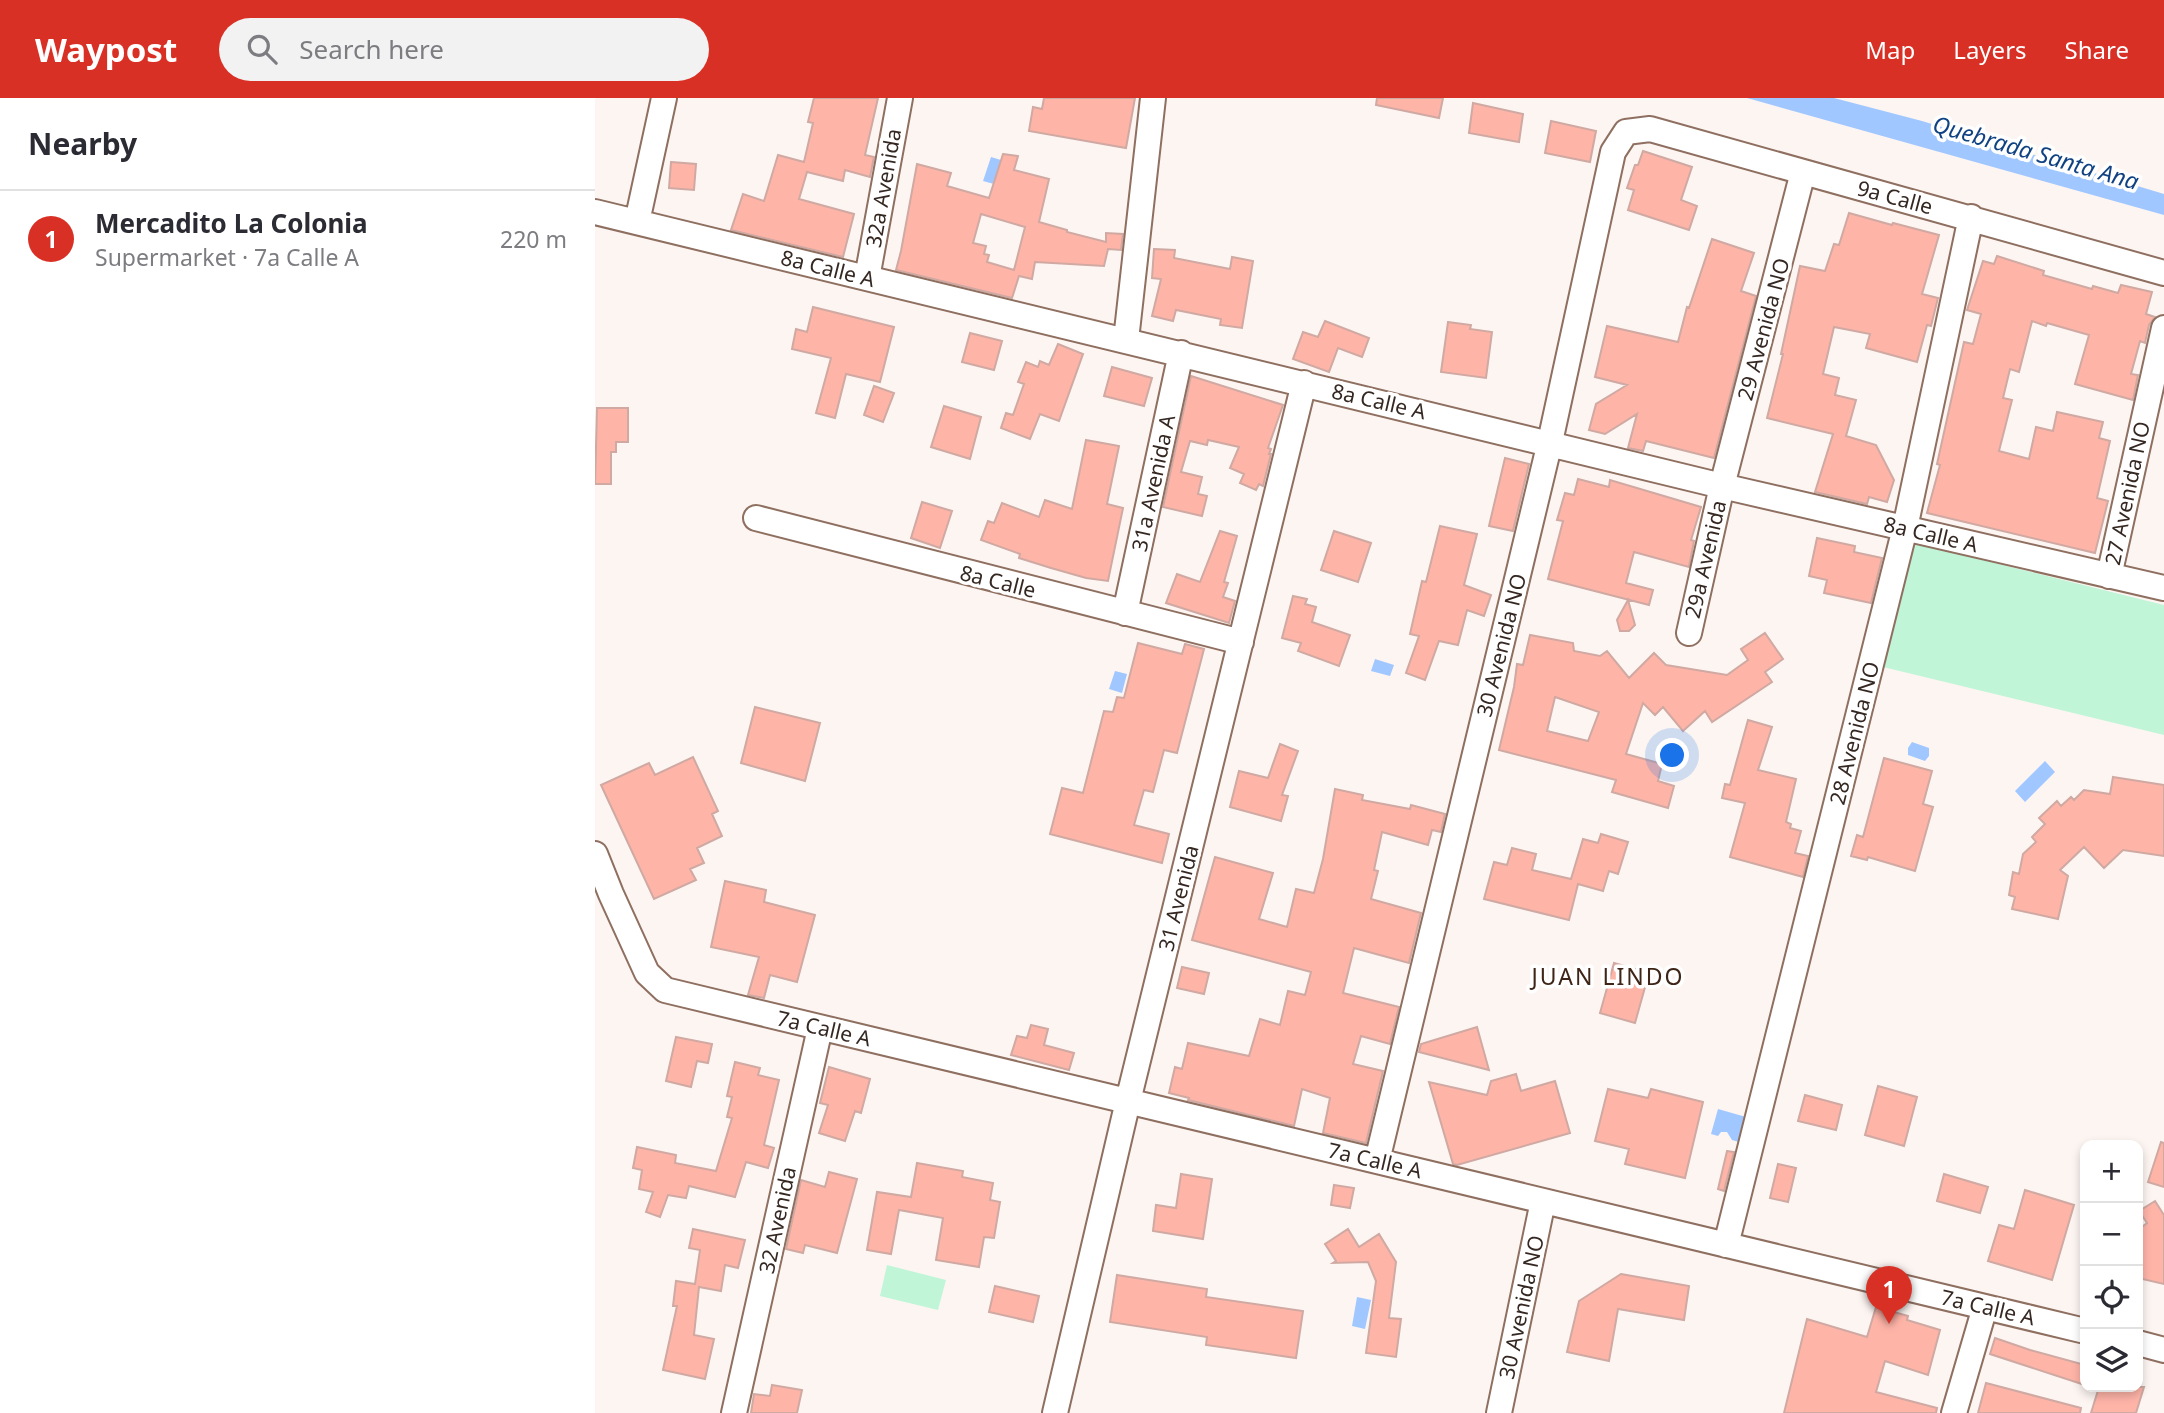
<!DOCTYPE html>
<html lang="en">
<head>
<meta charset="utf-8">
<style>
	:root { --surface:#fff; --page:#f2f2f3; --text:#2b2b33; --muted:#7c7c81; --line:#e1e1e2; --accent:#d93025 }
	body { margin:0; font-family:"Noto Sans",sans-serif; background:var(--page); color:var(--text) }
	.controls { position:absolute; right:21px; bottom:21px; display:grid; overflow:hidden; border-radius:14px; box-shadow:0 4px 10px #0003 }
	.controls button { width:63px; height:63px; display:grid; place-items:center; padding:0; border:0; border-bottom:2px solid var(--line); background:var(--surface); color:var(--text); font:35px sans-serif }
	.you { position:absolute; left:1078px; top:658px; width:24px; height:24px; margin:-18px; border:5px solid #fff; border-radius:50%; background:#1a73e8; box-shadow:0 0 0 10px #1a73e833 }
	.badge { display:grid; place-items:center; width:46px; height:46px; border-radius:50%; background:var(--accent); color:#fff; font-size:23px; font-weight:700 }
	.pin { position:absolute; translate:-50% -58px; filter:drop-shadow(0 2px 4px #0008) }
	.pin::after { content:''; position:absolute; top:37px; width:24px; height:21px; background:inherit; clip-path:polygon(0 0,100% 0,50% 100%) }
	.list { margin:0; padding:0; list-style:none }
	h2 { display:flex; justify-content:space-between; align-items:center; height:91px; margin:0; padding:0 28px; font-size:30px }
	h2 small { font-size:23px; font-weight:400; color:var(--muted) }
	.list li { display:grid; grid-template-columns:46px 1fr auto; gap:21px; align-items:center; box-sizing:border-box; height:98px; padding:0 28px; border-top:2px solid var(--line) }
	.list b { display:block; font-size:26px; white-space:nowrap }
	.list p { margin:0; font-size:23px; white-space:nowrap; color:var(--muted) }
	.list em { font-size:23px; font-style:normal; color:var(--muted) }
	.icon { flex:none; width:38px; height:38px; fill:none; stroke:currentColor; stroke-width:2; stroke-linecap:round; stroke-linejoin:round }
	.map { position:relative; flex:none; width:1569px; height:1315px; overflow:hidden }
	header { display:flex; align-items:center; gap:42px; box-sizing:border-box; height:98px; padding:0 35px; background:var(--accent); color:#fff }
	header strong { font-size:33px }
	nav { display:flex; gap:38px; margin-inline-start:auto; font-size:24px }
	.search { width:490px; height:63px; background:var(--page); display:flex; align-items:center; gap:18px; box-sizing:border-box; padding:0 24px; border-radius:38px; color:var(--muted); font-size:26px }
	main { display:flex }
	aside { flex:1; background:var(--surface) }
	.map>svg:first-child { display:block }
	.green { fill:#c1f5d8 }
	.water { fill:#a0c7ff }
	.building { fill:#ffb4a8; stroke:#cfa9a2; stroke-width:2; fill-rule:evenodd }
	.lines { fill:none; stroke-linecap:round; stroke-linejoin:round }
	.minor-casing { stroke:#8e6f60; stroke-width:28 }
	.minor { stroke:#fff; stroke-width:24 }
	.labels { text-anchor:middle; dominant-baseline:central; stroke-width:7; stroke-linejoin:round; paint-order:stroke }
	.street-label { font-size:21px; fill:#352822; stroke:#fff }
	.water-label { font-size:23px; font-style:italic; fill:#114383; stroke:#fff }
	.neighbourhood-label { font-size:23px; letter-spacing:2px; fill:#3f2517; stroke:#fff }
</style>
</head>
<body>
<header>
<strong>Waypost</strong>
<div class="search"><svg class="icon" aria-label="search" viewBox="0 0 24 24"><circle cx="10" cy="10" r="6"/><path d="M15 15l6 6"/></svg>Search here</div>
<nav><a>Map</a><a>Layers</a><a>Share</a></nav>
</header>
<main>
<aside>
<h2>Nearby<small></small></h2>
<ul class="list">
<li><span class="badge">1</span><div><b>Mercadito La Colonia</b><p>Supermarket · 7a Calle A</p></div><em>220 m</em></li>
</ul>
</aside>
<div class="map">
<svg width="1569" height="1315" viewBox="0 0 1569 1315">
	<rect width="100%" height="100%" fill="#fdf5f2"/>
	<path class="green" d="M1315 444 1569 507V637L1288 569Z
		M292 1167 351 1182 343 1212 285 1198Z"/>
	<path class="water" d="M1152 0H1239L1327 23 1569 96V117Z
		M396 59 406 62 399 86 388 83Z
		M780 561 799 567 795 578 776 573Z
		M520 573 532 576 527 595 514 591Z
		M1317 644 1334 650V658L1330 663 1313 657V650Z
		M1450 663 1460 674 1430 704 1420 693Z
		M1123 1011 1151 1019 1144 1044 1137 1042 1132 1034H1126L1123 1038 1116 1036Z
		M762 1199 776 1202 770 1231 757 1228Z"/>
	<path class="building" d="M219 0H283L270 57 279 59 275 79 250 72 248 83 212 74 204 101 259 116 248 159 136 132 148 96 169 103 183 57 209 64 218 25 213 24Z
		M449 0H540L531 50 434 33 438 9 447 11Z
		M782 0H848L844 20 781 7Z
		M878 5 928 16 924 44 874 35Z
		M956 23 1001 33 995 64 950 55Z
		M1048 53 1097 69 1086 102 1102 108 1094 132 1033 112 1039 92 1032 90 1040 67H1043Z
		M408 56 423 58 419 72 454 81 444 124 472 132V134L511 144V135L528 136 526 152 513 151 509 168 440 164 437 181 424 178 417 200 301 172 306 153 322 66 356 75 352 88 394 100ZM386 116 430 129 419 172 392 164 394 157 389 156 391 148 378 145Z
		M76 64 101 66 99 92 74 90Z
		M1254 115 1297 127 1298 125 1344 137 1327 196 1343 200 1336 228 1332 227 1322 264 1271 250 1275 236 1239 229 1228 276 1244 280 1240 297 1261 302 1251 338 1281 347 1299 382 1292 404 1274 399 1272 406 1220 394 1238 336 1172 320 1188 256H1186L1205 168 1230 173 1239 146 1244 147Z
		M1117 141 1159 155 1146 193 1161 198 1119 360 1051 343 1048 353 1033 350 1042 316 1010 336 994 332 1001 306 1032 287 1000 279 1012 228 1083 244 1092 209 1094 210Z
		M559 151 580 152 579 160 635 171 637 159 658 163 647 230 625 227 626 221 581 212 578 223 557 218 566 181 557 180Z
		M1402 158 1449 173 1448 177 1497 191 1498 188 1523 195 1526 187 1557 194 1551 216 1560 219 1554 227 1550 245 1545 243 1536 276 1543 277 1538 302 1480 286 1494 237 1452 225 1451 228 1437 223 1424 274 1415 271 1408 300 1417 302 1404 353 1434 361 1441 329 1458 333 1462 314 1508 324 1504 340 1515 343 1502 400 1513 403 1500 455 1332 415 1345 367 1342 366 1369 244 1378 246 1386 216 1372 212 1388 163 1399 166Z
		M218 209 299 229 285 284 251 276 240 320 221 315 236 260 197 251 201 231 212 234Z
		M730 223 774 240 767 259 743 250 734 274 698 261 708 234 723 239Z
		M853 224 876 227 875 231 897 234 891 280 846 274Z
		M375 235 407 243 399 272 367 264Z
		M463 246 488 256 464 323 445 316 435 341 406 330 411 315 418 317 429 286 423 284 431 264 443 269 445 263 454 267Z
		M517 269 557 280 549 308 509 298Z
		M596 278 688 307 673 350 676 351 674 356H676L668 388 664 386 661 392 645 385 649 376 635 370 644 349 613 342 612 347 595 343 586 374 607 379 603 396 612 398 607 418 568 409Z
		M279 288 299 295 288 324 269 317Z
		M349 308 386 319 375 361 336 349Z
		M2 310H33V344H21V354H16V386H0Z
		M491 342 524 348 512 406 528 410 513 483 491 480 456 470 424 460 425 456 386 442 393 423 399 425 407 405 444 419 450 402 477 411Z
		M910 360 934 366 918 433 894 428Z
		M983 381 1014 389 1015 382 1106 409 1096 442 1099 443 1094 469 1039 454 1031 485 1058 492 1054 507 953 481 968 423 962 422 970 395 979 397Z
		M327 404 357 413 345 450 316 440Z
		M845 428 882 436 869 487 896 497 889 518 872 512 863 547 844 543 830 582 811 575 824 538 815 536 823 501 827 483 831 484Z
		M625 433 642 438 629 484 633 485 628 499 640 503 634 525 571 505 582 476 605 484Z
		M739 433 776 445 763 484 726 472Z
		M1222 440 1260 448 1259 454 1287 460 1276 505 1229 495 1232 482 1214 478Z
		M698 498 712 501 710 506 721 509 717 524 755 537 744 568 703 553 706 545 687 540Z
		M1033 502 1040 527 1034 533H1025L1022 522Z
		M1170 535 1188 561 1170 574 1177 584 1117 624 1110 613 1088 633 1068 609 1060 617 1048 605 1031 656 1067 666 1063 683 1079 688 1073 710 1017 694 1021 682 904 652 919 589 922 566 928 567 935 537 978 545 979 553 1005 558 1012 553 1034 580 1059 555 1071 567 1132 577 1153 562 1146 551ZM960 599 1004 614 993 643 952 633Z
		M543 545 587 556 590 546 609 551 582 655 569 652 558 694 549 692 539 727 574 736 567 765 455 736 467 690 488 695 509 613 518 614 522 599 529 600Z
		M160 609 225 625 210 683 146 665Z
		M1153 622 1177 629 1163 672 1201 681 1191 724 1196 726 1195 730 1206 733 1200 755 1213 758 1208 779 1135 759 1150 705 1127 700 1130 686 1135 687Z
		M685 646 703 653 687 697 693 698 686 723 635 709 644 673 673 680Z
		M98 659 123 713 117 716 127 738 102 750 109 765 95 771 101 782 59 801 6 687 54 665 60 677Z
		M1289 660 1337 673 1328 706 1338 709 1320 773 1273 759 1272 762 1256 758 1262 737 1268 739Z
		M1518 679 1569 687V758L1528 752 1509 770 1489 749 1465 772 1473 778 1463 821 1417 811 1420 799 1414 797 1418 774 1424 776 1428 756 1441 744 1437 739 1450 726 1444 720 1462 703 1466 708 1476 699 1479 702 1489 692 1515 696Z
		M740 691 768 697 767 702 815 711 816 707 850 716 846 734 837 732 833 747 787 734 779 772 783 773 776 801 826 815 814 865 759 850 748 895 804 909 795 946 766 938 758 966 788 973 771 1045 728 1035 735 1000 707 991 699 1028 593 1002 594 1000 574 995 580 969 587 971 593 945 654 958 665 921 685 927 693 893 710 897 716 874 597 842 620 759 678 775 664 821 692 829 701 791 719 795 728 761Z
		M1006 736 1033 744 1023 776 1014 773 1008 793 983 786 974 822 889 801 899 764 912 767 917 750 941 756 937 772 976 781 988 741 1003 745Z
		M130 783 171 792 169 804 220 817 202 884 175 877 169 900 153 897 164 859 116 849Z
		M1019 865 1054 875 1040 925 1005 915Z
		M587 869 614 875 609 896 582 890Z
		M436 927 453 931 449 947 479 955 474 972 416 957 422 938 432 940Z
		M882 929 894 972 824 954 826 946Z
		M81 939 117 946 113 965 102 963 96 989 71 983Z
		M140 964 165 970 163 977 184 982 169 1047 179 1050 173 1070 151 1064 140 1099 94 1088 91 1100 73 1097 65 1119 51 1114 58 1094 44 1091 47 1072 38 1070 42 1049 81 1057 80 1065 121 1073 137 1020 132 1019 137 999 132 998Z
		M234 969 275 981 266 1015 260 1013 250 1043 224 1035 233 1007 225 1005Z
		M921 976 926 993 960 983 975 1035 862 1067 858 1066 834 984 892 997 896 983Z
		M1283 988 1322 999 1309 1048 1270 1037Z
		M1013 991 1053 1000 1056 991 1108 1004 1090 1080 1030 1066 1034 1051 1000 1043Z
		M1210 997 1247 1007 1241 1032 1203 1023Z
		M1566 1044 1569 1045V1089L1553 1084Z
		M1132 1053 1139 1054 1129 1093 1123 1091Z
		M322 1065 368 1073 367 1079 398 1085 395 1102 405 1104 399 1140 389 1139 384 1169 341 1162 348 1120 304 1112 296 1156 272 1152 282 1094 316 1099Z
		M1183 1066 1201 1070 1193 1104 1175 1100Z
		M234 1074 262 1081 242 1155 210 1147 208 1155 191 1151 206 1082 230 1089Z
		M586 1076 617 1081 608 1141 558 1133 561 1107 581 1110Z
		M1349 1076 1393 1089 1385 1115 1342 1103Z
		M739 1087 759 1090 755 1110 736 1107Z
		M1430 1092 1479 1107 1457 1182 1393 1163 1404 1127 1419 1131Z
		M1560 1103 1569 1117V1186L1543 1180V1132L1552 1125 1544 1113Z
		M98 1131 150 1142 143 1170 130 1167 126 1193 104 1189 99 1237 119 1241 110 1281 68 1272 82 1208H78L81 1183 100 1186 105 1152 94 1150Z
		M753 1131 764 1149 784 1136 801 1164 794 1220 806 1221 801 1259 771 1255 781 1183 773 1164 738 1165 741 1163 730 1146Z
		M1026 1176 1094 1188 1089 1222 1023 1211 1014 1263 972 1254 984 1203Z
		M522 1177 612 1191 611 1199 708 1213 701 1260 611 1247 612 1239 515 1224Z
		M400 1188 444 1198 438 1224 394 1214Z
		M1281 1209 1313 1218 1312 1222 1345 1232 1333 1277 1290 1263 1281 1294 1342 1310 1341 1315H1189L1212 1221 1272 1239Z
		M1400 1240 1435 1252 1490 1267V1287L1395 1256Z
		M1391 1285 1486 1310 1485 1315H1383Z
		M177 1287 207 1292 202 1315H156L159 1296 175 1298Z
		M1504 1289H1549L1541 1315H1496Z"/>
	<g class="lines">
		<g class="minor-casing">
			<path id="minor" d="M0 114 1127 388 1569 490
				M42 124 69 0
				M272 180 305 0
				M531 242 558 0
				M161 420 646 544
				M1514 478 1569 230
				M530 515 586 255
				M1094 535 1127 388 1208 74
				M0 756 16 796 52 875 70 892 1490 1233
				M782 1063 955 344 1018 54 1031 34 1055 31 1569 175
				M1131 1147 1310 430 1376 119
				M1543 1245 1569 1252
				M139 1315 225 930
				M460 1315 533 1003 709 285
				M904 1315 948 1103
				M1359 1315 1390 1209"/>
		</g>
		<use href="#minor" class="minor"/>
	</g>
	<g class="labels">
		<g class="street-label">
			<text transform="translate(288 90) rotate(-80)">32a Avenida</text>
			<text transform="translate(1300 99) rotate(15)">9a Calle</text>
			<text transform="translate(233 170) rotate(14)">8a Calle A</text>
			<text transform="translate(1168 231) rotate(-75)">29 Avenida NO</text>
			<text transform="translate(784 303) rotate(13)">8a Calle A</text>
			<text transform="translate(558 385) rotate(-78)">31a Avenida A</text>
			<text transform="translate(1532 395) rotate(-78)">27 Avenida NO</text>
			<text transform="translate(1336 436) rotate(13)">8a Calle A</text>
			<text transform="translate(1110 461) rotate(-77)">29a Avenida</text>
			<text transform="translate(403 483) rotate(14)">8a Calle</text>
			<text transform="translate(906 547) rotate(-76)">30 Avenida NO</text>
			<text transform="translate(1259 635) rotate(-76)">28 Avenida NO</text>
			<text transform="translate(583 800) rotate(-76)">31 Avenida</text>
			<text transform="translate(229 930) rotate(13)">7a Calle A</text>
			<text transform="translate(780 1062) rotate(13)">7a Calle A</text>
			<text transform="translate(182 1122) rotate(-78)">32 Avenida</text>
			<text transform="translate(926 1209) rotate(-78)">30 Avenida NO</text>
			<text transform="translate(1393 1209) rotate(13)">7a Calle A</text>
		</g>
		<g class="water-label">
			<text transform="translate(1441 54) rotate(16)">Quebrada Santa Ana</text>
		</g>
		<g class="neighbourhood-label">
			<text x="1013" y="878">JUAN LINDO</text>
		</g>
	</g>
</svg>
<div class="controls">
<button>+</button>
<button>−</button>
<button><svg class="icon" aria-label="locate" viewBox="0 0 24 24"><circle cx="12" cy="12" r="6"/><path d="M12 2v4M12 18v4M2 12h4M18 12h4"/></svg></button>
<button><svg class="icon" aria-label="layers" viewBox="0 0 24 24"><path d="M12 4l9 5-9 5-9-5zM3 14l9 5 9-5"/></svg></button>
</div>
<div class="you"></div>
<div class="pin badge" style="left:1294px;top:1226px">1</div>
</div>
</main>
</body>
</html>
